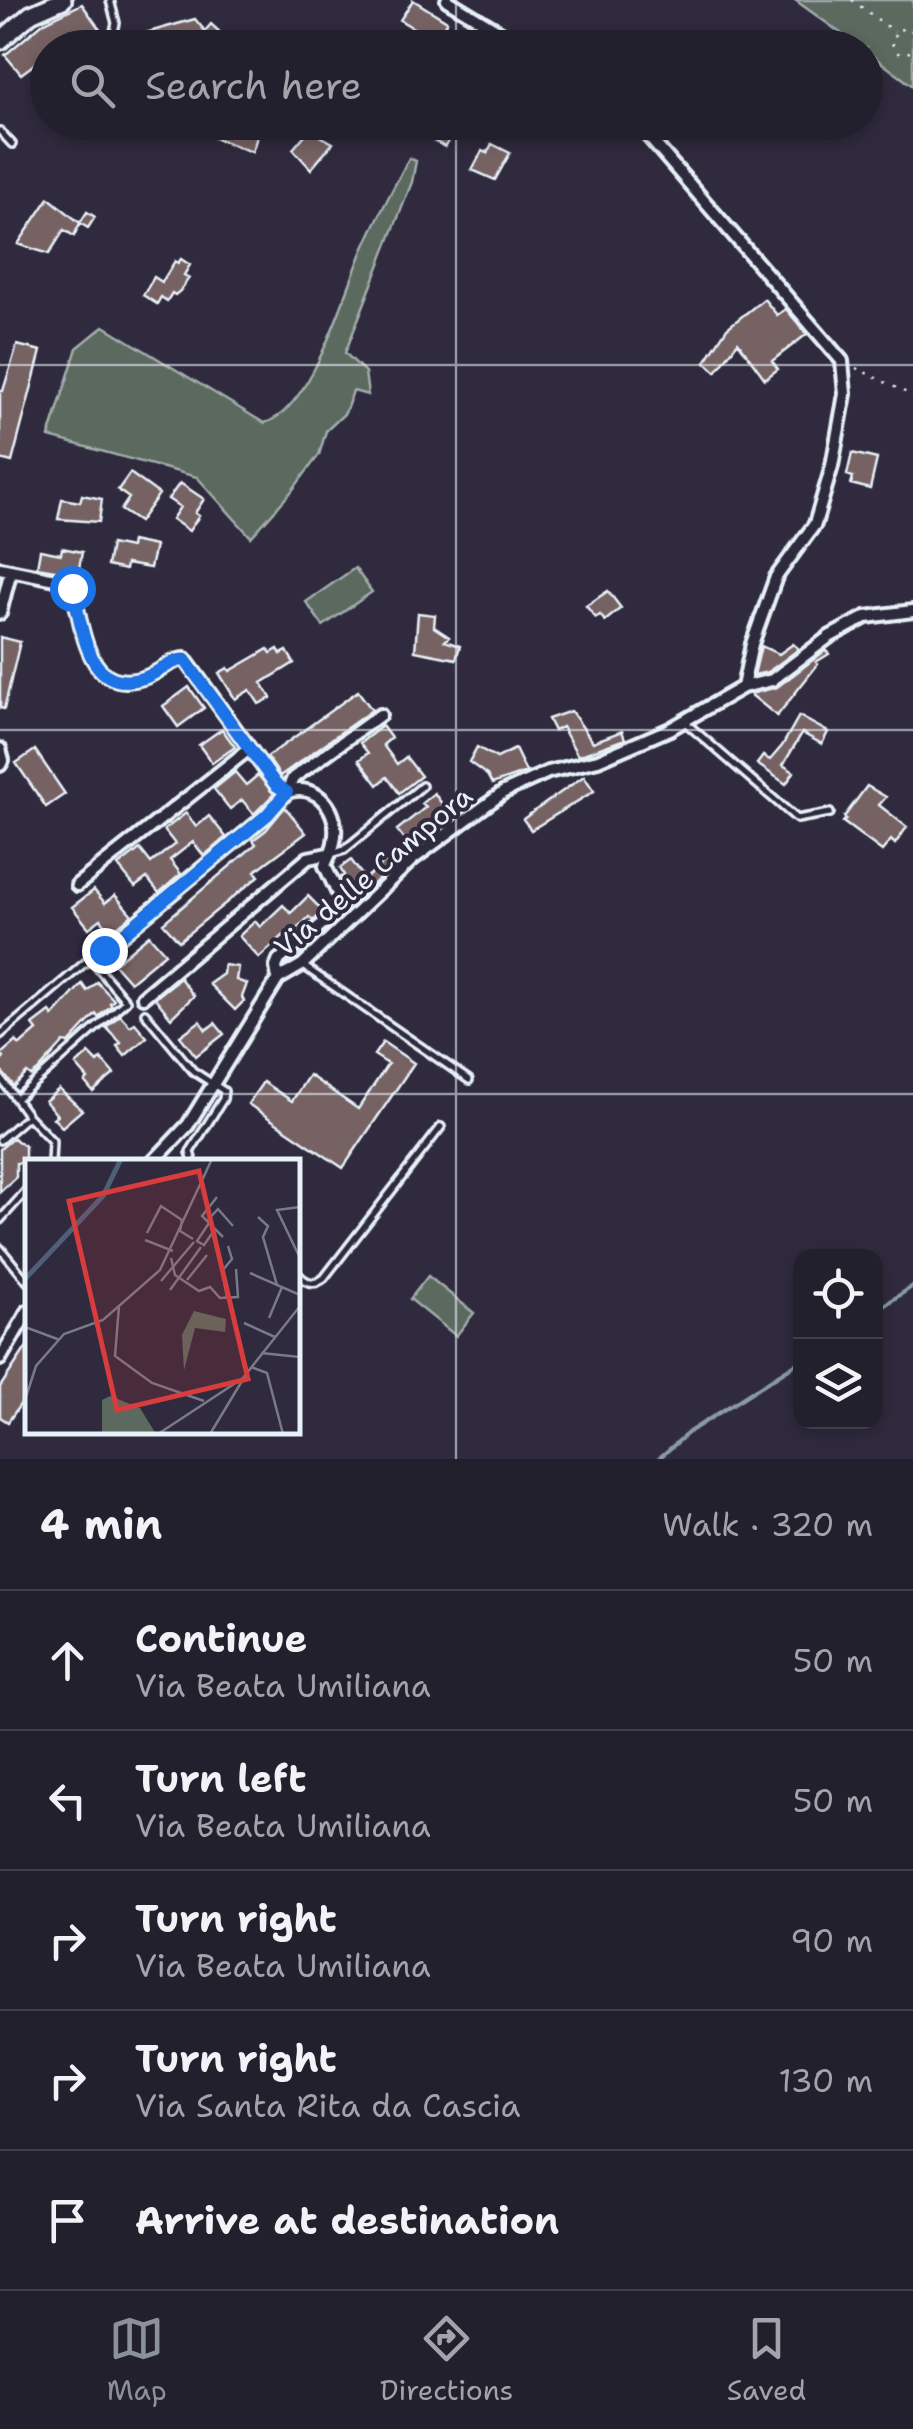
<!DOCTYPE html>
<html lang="en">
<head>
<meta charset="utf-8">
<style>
	:root { --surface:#23202e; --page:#2b2836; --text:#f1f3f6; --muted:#a3a3aa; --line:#403e4a; --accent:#8c9099 }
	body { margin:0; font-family:"Shantell Sans",sans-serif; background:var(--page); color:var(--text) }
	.controls { position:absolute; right:30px; bottom:30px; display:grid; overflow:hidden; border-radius:20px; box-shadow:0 5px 15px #0003 }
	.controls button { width:90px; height:90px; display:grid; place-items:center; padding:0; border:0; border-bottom:2px solid var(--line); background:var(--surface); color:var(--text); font:50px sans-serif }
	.stop { position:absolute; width:30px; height:30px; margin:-22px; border:8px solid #1a73e8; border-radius:50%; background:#fff }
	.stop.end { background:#1a73e8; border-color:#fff; box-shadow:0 2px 10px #0008 }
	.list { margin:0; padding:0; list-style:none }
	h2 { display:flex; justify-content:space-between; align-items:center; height:130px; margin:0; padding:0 40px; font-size:42px }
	h2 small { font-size:32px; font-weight:400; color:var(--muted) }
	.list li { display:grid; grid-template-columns:65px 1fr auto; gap:30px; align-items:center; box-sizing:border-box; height:140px; padding:0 40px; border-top:2px solid var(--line) }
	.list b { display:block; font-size:38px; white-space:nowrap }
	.list p { margin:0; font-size:32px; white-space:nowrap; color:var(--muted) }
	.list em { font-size:32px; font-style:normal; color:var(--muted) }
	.icon { flex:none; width:55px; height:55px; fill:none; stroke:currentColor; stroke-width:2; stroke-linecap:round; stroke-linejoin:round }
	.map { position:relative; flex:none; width:913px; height:1459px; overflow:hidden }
	.search { position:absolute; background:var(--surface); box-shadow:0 5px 15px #0003; left:30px; right:30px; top:30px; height:110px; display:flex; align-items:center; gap:25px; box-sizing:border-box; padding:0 35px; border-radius:55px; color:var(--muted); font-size:38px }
	.sheet { height:830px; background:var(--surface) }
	nav { display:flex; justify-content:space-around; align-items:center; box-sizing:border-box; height:140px; border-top:2px solid var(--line); background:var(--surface); font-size:28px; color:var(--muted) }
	nav a { display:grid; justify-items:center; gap:5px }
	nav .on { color:var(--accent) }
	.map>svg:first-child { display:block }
	.green { fill:#5b695f; stroke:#a2adac; stroke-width:2.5 }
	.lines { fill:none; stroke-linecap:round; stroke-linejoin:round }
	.stream { stroke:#8b9aab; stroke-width:4 }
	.building { fill:#766264; stroke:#e8f1f8; stroke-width:2.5 }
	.lane-casing { stroke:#e8f1f8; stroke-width:12 }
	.street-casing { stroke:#e8f1f8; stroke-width:18 }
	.primary-casing { stroke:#e8f1f8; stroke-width:22 }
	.path { stroke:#e8f1f8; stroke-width:2.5; stroke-dasharray:2.5 8; stroke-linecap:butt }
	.lane { stroke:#2f2a3d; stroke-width:5 }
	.street { stroke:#2f2a3d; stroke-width:10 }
	.primary { stroke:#2f2a3d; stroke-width:15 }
	.route { stroke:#1a73e8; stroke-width:12 }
	.grid { fill:none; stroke:#e8f1f8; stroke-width:2.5; stroke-opacity:0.55 }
	.labels { text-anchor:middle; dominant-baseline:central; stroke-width:8; stroke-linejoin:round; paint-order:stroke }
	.street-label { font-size:28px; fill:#e8f1f8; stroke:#2f2a3d }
	.inset-river { fill:none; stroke:#4d6078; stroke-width:5 }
	.inset-road { fill:none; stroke:#797a88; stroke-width:2.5 }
	.view { fill:#d83c3d; fill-opacity:0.15; stroke:#d83c3d; stroke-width:5 }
	.inset-edge { fill:none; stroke:#e8f1f8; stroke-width:5 }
</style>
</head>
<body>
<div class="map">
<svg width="913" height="1459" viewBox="0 0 913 1459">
	<rect width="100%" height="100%" fill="#2f2a3d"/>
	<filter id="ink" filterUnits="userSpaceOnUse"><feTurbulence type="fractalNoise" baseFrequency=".01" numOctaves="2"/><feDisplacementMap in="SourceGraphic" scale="20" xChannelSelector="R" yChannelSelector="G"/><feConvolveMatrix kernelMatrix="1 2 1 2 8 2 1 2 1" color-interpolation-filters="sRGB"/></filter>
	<g filter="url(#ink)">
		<path class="green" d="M795 0H913V86L866 51V48L860 47Z
			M409 158 416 161 412 182 345 353 365 372 368 395 353 391 345 413 326 431 319 455 291 492 251 537 197 477 49 437 77 348 104 326 264 423C312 411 345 291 363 250 377 218 393 188 409 158Z
			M355 568 372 592 323 626 306 602Z
			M428 1276 474 1313 456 1336 410 1299Z"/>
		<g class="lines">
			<path class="stream" d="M876 1311 913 1286
				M658 1459 689 1432 800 1361"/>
		</g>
		<path class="building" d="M413 0 447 21 435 41 400 20Z
			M82 4 103 34 84 48H73L68 41 57 48H48V54L21 74 5 55 43 23Z
			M195 19 205 31 211 24 237 48H200L195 37 145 48 142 34Z
			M234 122 259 131 252 152 176 123Z
			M427 122H455L453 126 456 128 445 147 421 134Z
			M309 130 333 143 311 169 293 149Z
			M492 144 510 153 495 180 472 170 482 151 487 153Z
			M49 198 80 223 87 212 95 217 88 228 80 223 74 236 64 230 49 254 18 244Z
			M181 259 190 265 184 275 189 278 180 291 175 295 172 293 167 301 161 297 157 304 143 295 154 277 162 282 175 261 178 263Z
			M764 299 777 315 786 309 807 334 772 361 778 369 765 379 738 342 716 372 705 362 727 328Z
			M17 345 41 351 12 462 0 459V390L3 391Z
			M852 453 877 459 870 489 851 484 853 477 847 475Z
			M130 473 159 494 139 522 121 510 129 498 118 490Z
			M180 483 204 499 195 513 199 516 189 531 172 519 180 507 168 499Z
			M82 495 102 499 99 522 58 519 62 499 80 502Z
			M131 541 155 546 150 568 126 564 125 570 107 566 111 544 130 548Z
			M62 548 82 552 78 574 37 567 40 550 61 554Z
			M608 591 621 608 605 621 600 615 596 618 586 606Z
			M418 613 435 615 434 627 449 637 445 641 460 646 456 659 415 651Z
			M0 637 20 642 4 709 0 708Z
			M793 644 799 649 768 672 754 675 761 646 779 654Z
			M268 649 271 653 278 649 281 654 287 651 294 663 262 683 271 698 259 704 250 690 235 699 219 673 228 668 230 671Z
			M826 650 829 654 816 662 818 664 777 716 750 694 777 687Z
			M189 687 204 708 178 727 163 706Z
			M358 691 372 710 280 776 267 757Z
			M571 711 593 742 622 731 625 739 578 756 562 727 554 731 548 719Z
			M799 716 828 732 822 744 802 733 783 765 794 772 786 784 757 764 763 756 770 760 782 746Z
			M382 726 391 738 383 745 397 764 406 757 421 776 399 793 387 777 378 785 359 760 368 753 360 743Z
			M222 729 235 747 212 763 199 745Z
			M477 747 497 758 515 749 526 772 492 784 487 775 469 762Z
			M35 750 65 794 46 807 16 763Z
			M235 772 246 785 258 775 274 794 254 814 242 800 230 809 214 789Z
			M584 776 594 791 531 830 523 819Z
			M867 786 886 797 879 805 907 827 895 844 891 840 882 851 843 822 846 819 844 817Z
			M434 793 445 808 434 816 438 822 409 845 397 830 426 807 422 803Z
			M285 807 306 833 255 871 259 876 179 941 163 923 256 844 253 840 266 830Z
			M186 813 196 827 209 816 226 837 204 856 193 842 170 860 181 874 159 893 147 878 135 887 118 866 140 849 151 863 175 844 164 830Z
			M403 846 407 852 352 905 340 878 344 875 340 868 351 860 365 879Z
			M94 890 105 903 115 895 132 915 111 932 101 919 89 928 72 907Z
			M308 896 324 912 313 921 309 917 287 939 284 935 259 958 239 936 255 921 260 927 283 905 291 913Z
			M149 935 165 953 130 982 114 964Z
			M224 965 238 967 236 980 247 984 242 997 244 1001 235 1010 209 984 223 974Z
			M180 978 194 996 171 1018 155 998Z
			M97 982 114 1000 110 1003 112 1005 98 1017 96 1014 69 1043 64 1042 38 1071 31 1076 27 1073 14 1086 0 1070V1062L4 1058 1 1054 16 1041 20 1045 37 1030 33 1025 50 1012 53 1016 82 984 87 991Z
			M120 1015 130 1026 135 1023 147 1037 125 1056 117 1046 121 1043 106 1027Z
			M200 1021 206 1030 215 1023 224 1034 196 1056 180 1036Z
			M383 1042 414 1063 343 1168 248 1104 263 1082 292 1101 309 1075 358 1109 388 1064 374 1055Z
			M89 1053 98 1062 101 1059 114 1074 93 1092 85 1082 88 1079 76 1065Z
			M59 1089 82 1110 62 1127 53 1118 57 1115 45 1101Z
			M13 1138 25 1146V1162L16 1163V1177L0 1192V1149Z
			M28 1345V1393L8 1422 0 1417V1387Z"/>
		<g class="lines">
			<g class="lane-casing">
				<path id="lane" d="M110 0 116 23 113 36 115 48
					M0 131 12 144
					M686 723 797 819 830 813
					M331 854 344 850 422 786
					M305 967 469 1080
					M145 1013 193 1071 224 1091 223 1099 190 1152 193 1162
					M0 1035 86 962 92 961 126 1001 16 1099
					M0 1077 28 1116 52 1141 51 1162
					M0 1140 28 1116
					M0 1220 28 1189
					M0 1248 28 1282
					M298 1274C306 1283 314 1286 324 1278L441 1127"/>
			</g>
			<g class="street-casing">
				<path id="street" d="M447 0 526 48
					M636 122 842 361 845 394 832 466 815 524 776 577 752 644 743 687
					M0 568 60 580 72 588C83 624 85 696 143 678 158 674 171 659 185 659L276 785 287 792C317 782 341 811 334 842 333 850 327 858 325 866L341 900 338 911 279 960 276 967 278 979
					M0 613 11 570
					M0 749 3 760 0 765
					M77 885 249 749
					M103 950 267 815 287 792 293 778 380 715
					M143 997 308 858 328 854
					M153 1162 188 1125 278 979 302 965 413 859 504 792 548 772 598 760 670 729 743 687 772 680 829 637 866 617 913 611
					M0 1359 28 1311"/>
			</g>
			<g class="primary-casing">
				<path id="primary" d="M0 41 31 14 63 0"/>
			</g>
			<path class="path" d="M852 0 894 32
				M913 31 898 29 891 42 898 53 913 52
				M856 368 913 396"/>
			<use href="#lane" class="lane"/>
			<use href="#street" class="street"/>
			<use href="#primary" class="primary"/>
		</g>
	</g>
	<g class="lines" filter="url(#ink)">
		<path class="route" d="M72 588C83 624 85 696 143 678 158 674 171 659 185 660L276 785 287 792 267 815 104 950"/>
	</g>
	<path class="grid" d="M456 0V48M456 122V1459M0 365H913M0 730H913M0 1094H913"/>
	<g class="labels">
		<g class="street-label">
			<text transform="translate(373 871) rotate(-40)">Via delle Campora</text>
		</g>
	</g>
	<g transform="translate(25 1159)">
		<rect width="275" height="275" fill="#2f2a3d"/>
		<path d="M169 152 201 160 200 173 170 169 159 211 157 176ZM85 237 115 249 131 275H77V241Z" fill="#5b695f"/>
		<path class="inset-river" d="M0 120 78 37 96 0"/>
		<path class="inset-road" d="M192 38 177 57 198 78M275 48 252 51 275 99M233 58 243 67 238 78 252 126M182 62 193 50 208 67M184 64 172 82 179 86 190 70M122 74 136 47 157 61 155 72 168 80M120 81 148 92M146 99 150 116 174 132 185 128 195 139 213 138 211 110M225 114 275 136M162 121 182 96M136 122 169 83M145 131 176 88M202 138 197 112 207 100 203 87M94 147 90 197 127 224 179 242M244 159 257 128M219 164 250 178M0 168 35 181M236 194 275 198M226 208 242 214 258 275M0 241 11 207 39 175 78 161 135 111 187 0M133 275 218 219 275 147M185 275 217 222"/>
		<path class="view" d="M174 12 223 220 92 251 44 42Z"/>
		<rect width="275" height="275" class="inset-edge"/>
	</g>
</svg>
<div class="controls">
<button><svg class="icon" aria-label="locate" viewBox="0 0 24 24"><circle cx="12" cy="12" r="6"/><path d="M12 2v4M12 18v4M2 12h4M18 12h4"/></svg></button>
<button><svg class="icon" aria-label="layers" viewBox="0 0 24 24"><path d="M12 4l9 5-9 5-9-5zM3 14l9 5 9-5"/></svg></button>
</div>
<div class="stop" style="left:72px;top:588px"></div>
<div class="stop end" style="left:104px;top:950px"></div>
<div class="search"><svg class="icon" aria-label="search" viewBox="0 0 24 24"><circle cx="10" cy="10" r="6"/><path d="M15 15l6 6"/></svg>Search here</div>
</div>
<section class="sheet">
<h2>4 min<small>Walk · 320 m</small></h2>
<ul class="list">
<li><svg class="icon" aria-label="ahead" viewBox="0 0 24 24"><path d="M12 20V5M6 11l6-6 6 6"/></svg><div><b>Continue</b><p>Via Beata Umiliana</p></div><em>50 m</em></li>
<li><svg class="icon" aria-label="left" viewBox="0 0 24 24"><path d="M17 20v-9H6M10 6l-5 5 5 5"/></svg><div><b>Turn left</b><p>Via Beata Umiliana</p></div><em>50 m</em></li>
<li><svg class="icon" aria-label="right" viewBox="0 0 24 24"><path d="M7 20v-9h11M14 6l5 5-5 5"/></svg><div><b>Turn right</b><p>Via Beata Umiliana</p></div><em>90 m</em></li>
<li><svg class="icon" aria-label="right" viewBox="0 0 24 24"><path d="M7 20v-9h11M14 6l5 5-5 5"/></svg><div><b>Turn right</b><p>Via Santa Rita da Cascia</p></div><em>130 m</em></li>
<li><svg class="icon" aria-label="arrive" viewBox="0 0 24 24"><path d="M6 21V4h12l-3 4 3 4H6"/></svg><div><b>Arrive at destination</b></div></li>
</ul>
</section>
<nav>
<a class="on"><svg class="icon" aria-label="map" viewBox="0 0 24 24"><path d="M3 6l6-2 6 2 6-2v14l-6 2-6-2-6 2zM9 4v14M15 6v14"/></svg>Map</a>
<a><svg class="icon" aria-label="directions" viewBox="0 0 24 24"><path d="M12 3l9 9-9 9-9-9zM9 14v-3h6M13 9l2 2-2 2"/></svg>Directions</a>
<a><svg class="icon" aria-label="saved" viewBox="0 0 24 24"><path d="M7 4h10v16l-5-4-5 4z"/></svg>Saved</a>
</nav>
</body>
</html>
